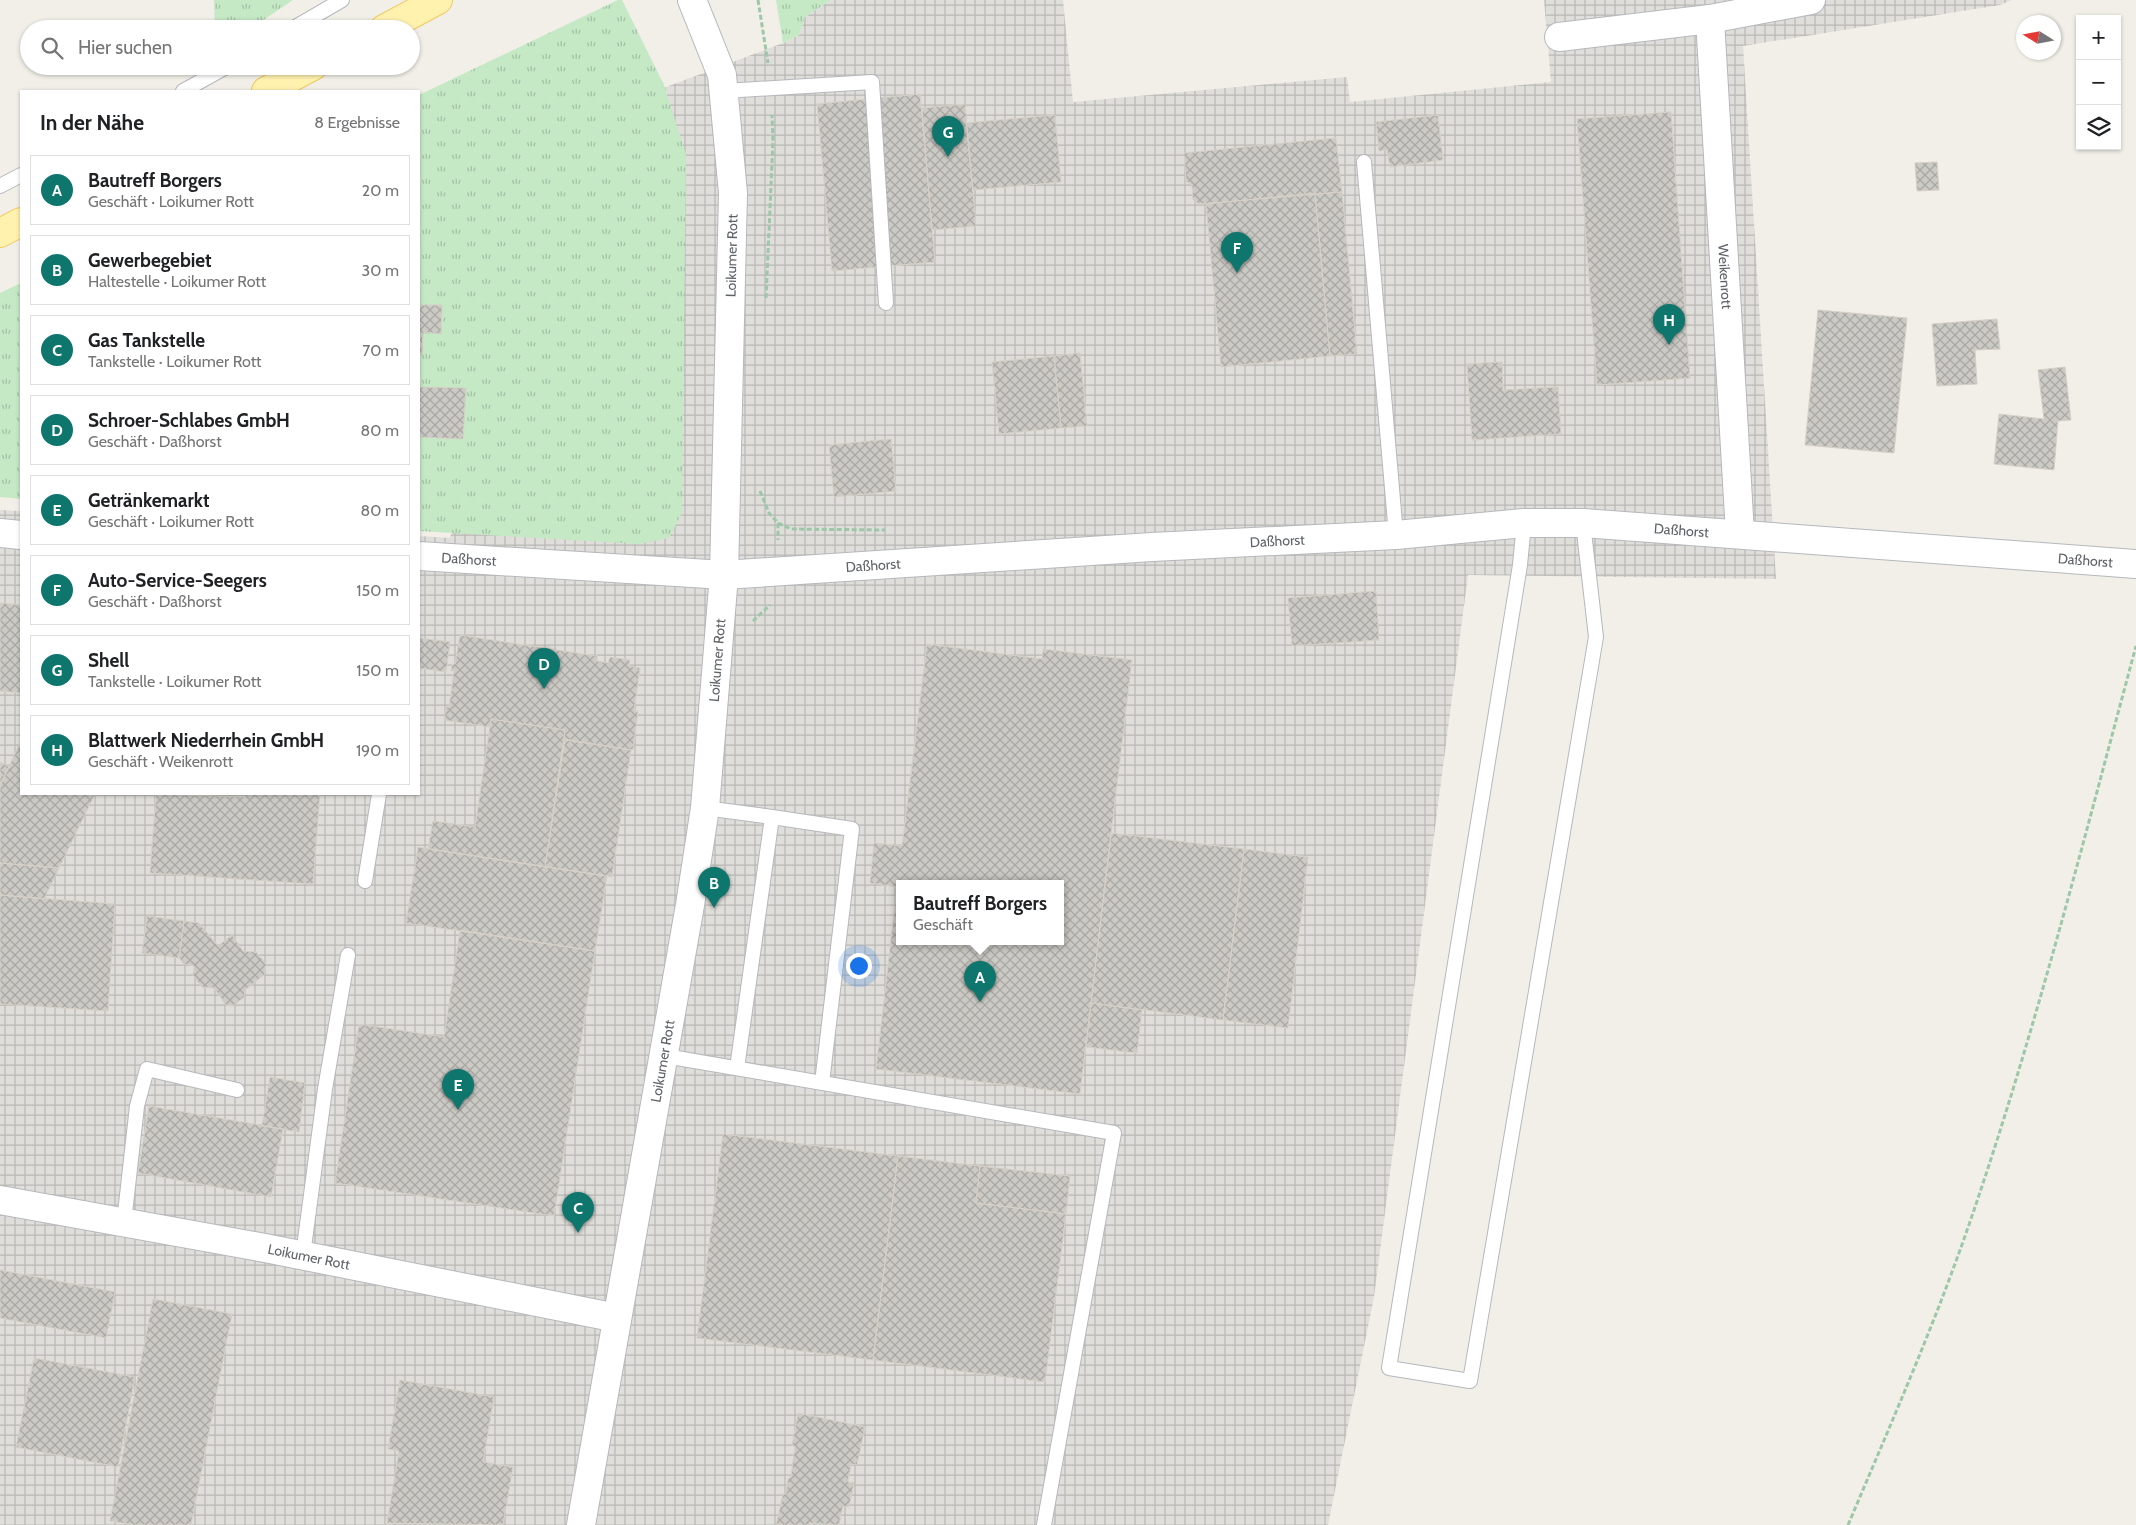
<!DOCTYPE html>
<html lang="de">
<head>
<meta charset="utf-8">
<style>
	:root { --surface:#fff; --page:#f2f2f2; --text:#202124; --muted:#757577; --line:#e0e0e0; --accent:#0f766e }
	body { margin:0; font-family:Cabin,sans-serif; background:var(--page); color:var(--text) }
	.controls { position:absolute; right:15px; top:15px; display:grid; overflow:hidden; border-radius:0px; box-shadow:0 1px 4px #0004 }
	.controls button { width:45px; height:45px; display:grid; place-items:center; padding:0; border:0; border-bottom:1px solid var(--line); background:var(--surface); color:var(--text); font:25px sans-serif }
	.compass { position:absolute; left:2016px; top:15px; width:45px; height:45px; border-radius:50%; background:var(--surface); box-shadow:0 1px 4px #0004; rotate:281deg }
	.you { position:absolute; left:858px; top:965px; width:18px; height:18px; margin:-12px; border:4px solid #fff; border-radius:50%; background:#1a73e8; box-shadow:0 0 0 8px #1a73e833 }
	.badge { display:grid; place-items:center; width:32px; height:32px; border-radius:50%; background:var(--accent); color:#fff; font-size:16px; font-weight:700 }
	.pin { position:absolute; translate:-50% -41px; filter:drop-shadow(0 1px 2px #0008) }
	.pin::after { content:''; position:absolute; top:26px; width:18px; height:15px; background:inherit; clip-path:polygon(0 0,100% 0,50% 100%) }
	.popup { position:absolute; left:896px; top:880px; width:168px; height:65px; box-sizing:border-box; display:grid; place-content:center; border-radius:0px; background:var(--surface); filter:drop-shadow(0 1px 4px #0005); font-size:16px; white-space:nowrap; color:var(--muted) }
	.popup b { font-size:19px; color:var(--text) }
	.popup::after { content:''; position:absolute; left:50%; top:100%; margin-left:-10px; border:10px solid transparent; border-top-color:var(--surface) }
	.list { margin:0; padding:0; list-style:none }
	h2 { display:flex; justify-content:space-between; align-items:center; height:65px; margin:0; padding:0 20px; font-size:21px }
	h2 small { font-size:16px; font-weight:400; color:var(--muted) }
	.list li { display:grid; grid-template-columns:32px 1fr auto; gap:15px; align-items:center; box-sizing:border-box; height:70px; margin:0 10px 10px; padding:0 10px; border:1px solid var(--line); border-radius:0px }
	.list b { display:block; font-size:19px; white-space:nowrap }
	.list p { margin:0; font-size:16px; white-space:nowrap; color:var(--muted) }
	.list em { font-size:16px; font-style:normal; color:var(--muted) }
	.icon { flex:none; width:28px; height:28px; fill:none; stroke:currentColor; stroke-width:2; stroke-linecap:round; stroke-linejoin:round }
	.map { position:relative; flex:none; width:2136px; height:1525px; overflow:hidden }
	.search { position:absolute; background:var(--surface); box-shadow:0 1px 4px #0004; left:20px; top:20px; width:400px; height:55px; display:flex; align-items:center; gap:12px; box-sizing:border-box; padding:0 18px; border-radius:28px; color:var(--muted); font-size:19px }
	.panel { position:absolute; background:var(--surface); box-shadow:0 1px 4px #0004; left:20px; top:90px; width:400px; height:705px; border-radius:0px }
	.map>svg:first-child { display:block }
	.industrial { fill:url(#industrial-grid); fill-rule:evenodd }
	.grass { fill:url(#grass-tufts) }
	.building { fill:url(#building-cross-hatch); stroke:#d6d1c6; fill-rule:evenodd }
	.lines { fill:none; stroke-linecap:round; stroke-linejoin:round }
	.service-casing { stroke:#b5b8bc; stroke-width:16 }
	.minor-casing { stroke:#b5b8bc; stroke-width:30 }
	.primary-casing { stroke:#f2c960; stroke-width:30 }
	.path { stroke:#9cc7a9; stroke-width:3; stroke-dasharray:5 2.5; stroke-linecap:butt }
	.service { stroke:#fff; stroke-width:14 }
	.minor { stroke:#fff; stroke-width:28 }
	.primary { stroke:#fff2af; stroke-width:28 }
	.labels { text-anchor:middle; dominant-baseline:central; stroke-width:4; stroke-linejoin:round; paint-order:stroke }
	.street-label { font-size:14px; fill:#5f6368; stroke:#fff }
</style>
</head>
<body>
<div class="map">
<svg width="2136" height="1525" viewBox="0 0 2136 1525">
	<defs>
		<pattern id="industrial-grid" width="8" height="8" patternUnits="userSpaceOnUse" patternTransform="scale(1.25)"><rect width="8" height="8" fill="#e0deda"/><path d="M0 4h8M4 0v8" fill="none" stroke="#b9b8b5"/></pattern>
		<pattern id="grass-tufts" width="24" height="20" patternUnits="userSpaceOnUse" patternTransform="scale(1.25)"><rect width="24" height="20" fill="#c5e8c5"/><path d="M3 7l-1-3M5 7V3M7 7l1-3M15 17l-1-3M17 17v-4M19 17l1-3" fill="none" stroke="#a3c0a4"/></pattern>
		<pattern id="building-cross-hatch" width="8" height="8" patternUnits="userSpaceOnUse" patternTransform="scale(1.25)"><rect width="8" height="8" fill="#cccac5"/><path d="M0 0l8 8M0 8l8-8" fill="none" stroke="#a9a8a4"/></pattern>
	</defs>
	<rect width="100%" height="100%" fill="#f1efe8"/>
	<path class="industrial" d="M831 0H1063L1073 102 1347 77 1350 102 1551 82 1544 0H2012L2000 5 1743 46 1776 579 1468 575 1374 1297 1328 1525H0V510L21 511V794H419V536L450 538 570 123 783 43 799 35 805 17ZM900 883H1060V941H900Z"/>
	<path class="grass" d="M214 0H293L250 29H215Z
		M618 0H622L664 85 686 155 682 513 669 538 638 544 419 531V95Z
		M776 0H831L805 17 799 35 783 43Z
		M21 283V499L0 497V293Z"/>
	<path class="building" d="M920 94 935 262 832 271 817 104Z
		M965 104 976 226 932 230 922 108Z
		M1671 112 1690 378 1597 385 1577 119Z
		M1055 115 1061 182 973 190 966 123Z
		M1438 115 1443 160 1390 167 1387 150 1379 151 1376 122Z
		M1336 138 1342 192 1199 204 1193 200 1192 185 1186 181 1184 153Z
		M1937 162 1939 190 1917 191 1915 163Z
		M1342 192 1357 354 1330 356 1315 194Z
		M1315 193 1330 356 1221 367 1206 204Z
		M419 305H442L441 334 423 332 422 355H419Z
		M1818 310 1907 318 1894 453 1805 445Z
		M1997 319 2000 349 1975 350 1977 384 1937 386 1932 324Z
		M1080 353 1087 426 1061 428 1054 356Z
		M1054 356 1061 428 999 434 992 362Z
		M1502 362 1503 390 1558 387 1561 434 1472 440 1467 364Z
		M2065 367 2071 420 2058 421 2054 470 1994 464 1999 414 2044 419 2038 370Z
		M419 387 466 388 463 439 419 437Z
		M891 439 896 491 834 497 829 445Z
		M1376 591 1379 640 1292 646 1288 598Z
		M0 603 21 605V693L0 691Z
		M460 635 596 656 597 654V661L608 663 610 657 630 660 629 666 640 668 634 711H638L633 750 564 739 565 730 491 719 490 727 444 720 446 707H449L454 671H451L452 664H455Z
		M420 638 450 642 446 672 419 668Z
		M927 644 1042 659 1043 649 1132 660 1080 1094 876 1069 897 887 870 883 874 843 902 846ZM900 883H1060V941H900Z
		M491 719 565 730 545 867 428 849 433 821 475 827Z
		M565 740 631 750 612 877 545 867Z
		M21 741V794H95L59 868 0 863V785Z
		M0 762 9 767 0 785Z
		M156 794 245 797V794H320L313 884 150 873Z
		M1111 833 1244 849 1223 1020 1091 1003Z
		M418 847 607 876 595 951 406 923Z
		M1244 849 1308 857 1288 1028 1223 1020Z
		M0 863 59 868 44 899 0 895Z
		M0 895 115 904 108 1011 0 1004Z
		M147 916 184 921 179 958 142 953Z
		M184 921 199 923 218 946 232 935 243 951 256 952 266 964 265 974 245 990 244 997 233 1006 226 1005 214 988 202 987 193 975 194 966 184 964 179 958Z
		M460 930 595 951 554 1216 335 1183 359 1024 444 1037Z
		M1091 1003 1142 1010 1137 1053 1086 1047Z
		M270 1077 305 1083 299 1132 262 1126Z
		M149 1106 283 1129 271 1197 138 1173Z
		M723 1134 898 1156 873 1360 697 1338Z
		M898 1156 980 1166 976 1203 1066 1214 1045 1382 873 1360Z
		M980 1166 1070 1176 1066 1214 976 1203Z
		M0 1270 115 1292 106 1338 0 1318Z
		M153 1299 232 1314 191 1525H134L110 1521Z
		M34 1358 135 1377 118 1467 16 1447Z
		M400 1380 494 1397 483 1462 513 1467 503 1525 387 1523 399 1451 388 1449Z
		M798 1413 865 1427 857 1465 851 1464 848 1482 854 1483 849 1507 843 1506 839 1525 810 1523 809 1525H776L783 1494H786L788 1479 791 1477 795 1446H792Z"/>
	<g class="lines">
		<g class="service-casing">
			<path id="service" d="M292 29 342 0
				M183 91 228 66
				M724 91 872 82 886 303
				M1364 162 1396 535
				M0 186 21 175
				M1524 523 1520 565 1389 1368 1470 1381 1596 637 1583 523
				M705 808 772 817 737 1068
				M772 817 852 829 822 1083
				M365 881 379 794
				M665 1056 1114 1133 1044 1525
				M124 1222 137 1106 147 1069 237 1090
				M303 1255 325 1089 348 955"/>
		</g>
		<g class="minor-casing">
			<g id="minor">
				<path id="s1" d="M1710 19 1740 534"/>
				<path d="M1559 37 1710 19 1811 0"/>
				<path d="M0 533 21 535"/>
				<path id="s2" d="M419 556 724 575 1152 547 1396 535 1524 523H1583L2136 564"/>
				<path id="s3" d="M0 1200 265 1248 617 1318"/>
				<path id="s4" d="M581 1525 690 905 705 808 724 575 733 193 722 75 692 0"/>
			</g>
		</g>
		<g class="primary-casing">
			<path id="primary" d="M384 29 438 0
				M266 91 313 66
				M0 233 21 222"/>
		</g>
		<path class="path" d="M758 0 768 63
			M766 298 773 141 772 115
			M760 491 769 513 778 523V540
			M778 523 791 529 885 530
			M753 621 770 605
			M1848 1525C1892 1421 1938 1317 1974 1210 2037 1025 2085 835 2136 646"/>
		<use href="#service" class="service"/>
		<use href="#minor" class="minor"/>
		<use href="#primary" class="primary"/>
	</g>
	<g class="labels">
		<g class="street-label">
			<text stroke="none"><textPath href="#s4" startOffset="1281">Loikumer Rott</textPath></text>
			<text stroke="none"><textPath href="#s1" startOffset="258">Weikenrott</textPath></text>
			<text stroke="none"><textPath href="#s2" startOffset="1265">Daßhorst</textPath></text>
			<text stroke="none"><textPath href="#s2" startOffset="860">Daßhorst</textPath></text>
			<text stroke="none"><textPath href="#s2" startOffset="50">Daßhorst</textPath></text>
			<text stroke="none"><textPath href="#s2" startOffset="1670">Daßhorst</textPath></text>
			<text stroke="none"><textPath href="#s2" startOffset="455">Daßhorst</textPath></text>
			<text stroke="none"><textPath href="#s4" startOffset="876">Loikumer Rott</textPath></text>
			<text stroke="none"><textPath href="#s4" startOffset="471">Loikumer Rott</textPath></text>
			<text stroke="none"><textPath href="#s3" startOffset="314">Loikumer Rott</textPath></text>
		</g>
	</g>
</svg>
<div class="controls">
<button>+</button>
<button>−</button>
<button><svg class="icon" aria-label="layers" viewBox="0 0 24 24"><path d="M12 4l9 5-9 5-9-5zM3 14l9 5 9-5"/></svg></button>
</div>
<svg class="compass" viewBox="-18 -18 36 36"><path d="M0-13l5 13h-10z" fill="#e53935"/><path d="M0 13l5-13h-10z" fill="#757577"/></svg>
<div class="you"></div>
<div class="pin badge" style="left:980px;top:1002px">A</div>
<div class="popup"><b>Bautreff Borgers</b>Geschäft</div>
<div class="pin badge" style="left:714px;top:908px">B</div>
<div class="pin badge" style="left:578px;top:1233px">C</div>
<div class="pin badge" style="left:544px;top:689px">D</div>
<div class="pin badge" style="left:458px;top:1110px">E</div>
<div class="pin badge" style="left:1237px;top:273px">F</div>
<div class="pin badge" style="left:948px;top:157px">G</div>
<div class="pin badge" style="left:1669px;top:345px">H</div>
<div class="search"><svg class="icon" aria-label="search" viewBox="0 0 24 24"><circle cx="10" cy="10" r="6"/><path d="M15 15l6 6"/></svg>Hier suchen</div>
<section class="panel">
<h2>In der Nähe<small>8 Ergebnisse</small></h2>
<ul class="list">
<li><span class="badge">A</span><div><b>Bautreff Borgers</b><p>Geschäft · Loikumer Rott</p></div><em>20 m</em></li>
<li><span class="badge">B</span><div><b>Gewerbegebiet</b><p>Haltestelle · Loikumer Rott</p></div><em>30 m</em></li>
<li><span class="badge">C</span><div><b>Gas Tankstelle</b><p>Tankstelle · Loikumer Rott</p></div><em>70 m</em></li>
<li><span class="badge">D</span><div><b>Schroer-Schlabes GmbH</b><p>Geschäft · Daßhorst</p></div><em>80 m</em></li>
<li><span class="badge">E</span><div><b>Getränkemarkt</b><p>Geschäft · Loikumer Rott</p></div><em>80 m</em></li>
<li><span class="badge">F</span><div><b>Auto-Service-Seegers</b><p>Geschäft · Daßhorst</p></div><em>150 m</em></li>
<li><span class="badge">G</span><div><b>Shell</b><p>Tankstelle · Loikumer Rott</p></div><em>150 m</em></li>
<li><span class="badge">H</span><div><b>Blattwerk Niederrhein GmbH</b><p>Geschäft · Weikenrott</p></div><em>190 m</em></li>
</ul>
</section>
</div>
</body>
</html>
